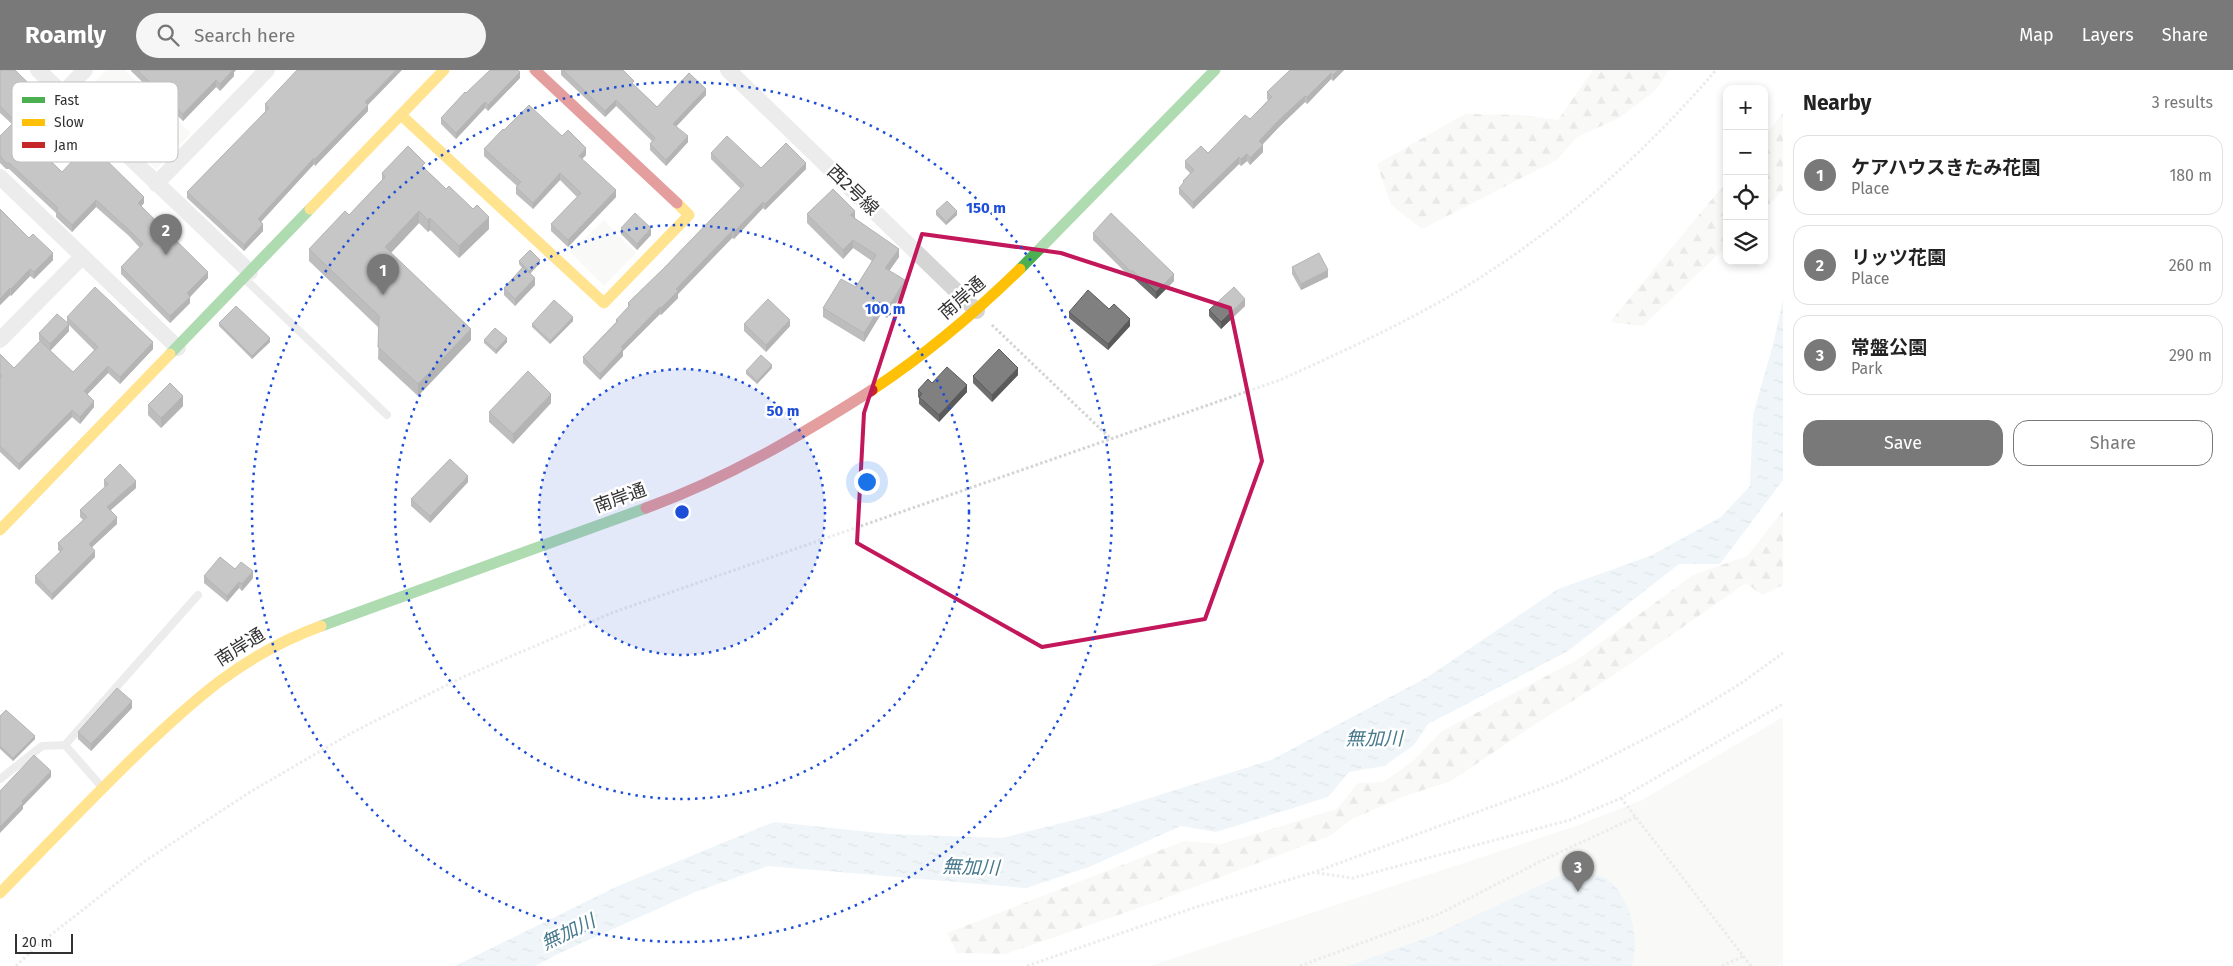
<!DOCTYPE html>
<html lang="en">
<head>
<meta charset="utf-8">
<style>
	:root { --surface:#fff; --page:#f6f6f6; --text:#222; --muted:#767676; --line:#e0e0e0; --accent:#797979 }
	body { margin:0; font-family:"Fira Sans","Noto Sans JP",sans-serif; background:var(--page); color:var(--text) }
	.controls { position:absolute; right:15px; top:15px; display:grid; overflow:hidden; border-radius:10px; box-shadow:0 2px 8px #0003 }
	.controls button { width:45px; height:45px; display:grid; place-items:center; padding:0; border:0; border-bottom:1px solid var(--line); background:var(--surface); color:var(--text); font:25px sans-serif }
	.scale { position:absolute; left:15px; bottom:12px; width:58px; box-sizing:border-box; padding-left:5px; border:2px solid #313131; border-top:0; font-size:14px; line-height:18px; white-space:nowrap; color:#313131; -webkit-text-stroke:4px #fff; paint-order:stroke }
	.you { position:absolute; left:866px; top:411px; width:18px; height:18px; margin:-12px; border:4px solid #fff; border-radius:50%; background:#1a73e8; box-shadow:0 0 0 8px #1a73e833 }
	.badge { display:grid; place-items:center; width:32px; height:32px; border-radius:50%; background:var(--accent); color:#fff; font-size:16px; font-weight:700 }
	.pin { position:absolute; translate:-50% -41px; filter:drop-shadow(0 1px 2px #0008) }
	.pin::after { content:''; position:absolute; top:26px; width:18px; height:15px; background:inherit; clip-path:polygon(0 0,100% 0,50% 100%) }
	.list { margin:0; padding:0; list-style:none }
	h2 { display:flex; justify-content:space-between; align-items:center; height:65px; margin:0; padding:0 20px; font-size:21px }
	h2 small { font-size:16px; font-weight:400; color:var(--muted) }
	.list li { display:grid; grid-template-columns:32px 1fr auto; gap:15px; align-items:center; box-sizing:border-box; height:80px; margin:0 10px 10px; padding:0 10px; border:1px solid var(--line); border-radius:15px }
	.list b { display:block; font-size:19px; white-space:nowrap }
	.list p { margin:0; font-size:16px; white-space:nowrap; color:var(--muted) }
	.list em { font-size:16px; font-style:normal; color:var(--muted) }
	.actions { display:flex; gap:10px; padding:15px 20px }
	.actions a { flex:1; padding:11px 0; border:1px solid var(--accent); border-radius:15px; text-align:center; font-size:18px; color:var(--accent) }
	.actions .main { background:var(--accent); color:#fff }
	.icon { flex:none; width:28px; height:28px; fill:none; stroke:currentColor; stroke-width:2; stroke-linecap:round; stroke-linejoin:round }
	.map { position:relative; flex:none; width:1783px; height:896px; overflow:hidden }
	header { display:flex; align-items:center; gap:30px; box-sizing:border-box; height:70px; padding:0 25px; background:var(--accent); color:#fff }
	header strong { font-size:24px }
	nav { display:flex; gap:28px; margin-inline-start:auto; font-size:18px }
	.search { width:350px; height:45px; background:var(--page); display:flex; align-items:center; gap:12px; box-sizing:border-box; padding:0 18px; border-radius:28px; color:var(--muted); font-size:19px }
	main { display:flex }
	aside { flex:1; background:var(--surface) }
	.map>svg:first-child { display:block }
	.forest { fill:url(#forest-firs) }
	.park { fill:#f1f3ed }
	.water { fill:url(#water-ripples) }
	.lines { fill:none; stroke-linecap:round; stroke-linejoin:round }
	.path { stroke:#d4d4d4; stroke-width:3; stroke-dasharray:2.5 2.5; stroke-linecap:butt }
	.lane { stroke:#d5d5d5; stroke-width:8 }
	.street { stroke:#d5d5d5; stroke-width:16 }
	.fast { stroke:#4caf50; stroke-width:11 }
	.slow { stroke:#ffc107; stroke-width:11 }
	.jam { stroke:#c62828; stroke-width:11 }
	.wall { fill:#6e6e6e }
	.shaded-wall { fill:#5a5a5a }
	.building { fill:#808080; stroke:#5a5a5a }
	.marked { fill:none; stroke:#c2185b; stroke-width:4; stroke-linejoin:round }
	.ring { fill:none; stroke:#1d4ed8; stroke-width:2.5; stroke-dasharray:2.5 5 }
	.labels { text-anchor:middle; dominant-baseline:central; stroke-width:5; stroke-linejoin:round; paint-order:stroke }
	.street-label { font-size:18px; fill:#313131; stroke:#fff }
	.water-label { font-size:19px; font-style:italic; fill:#46788c; stroke:#fff }
	.key { fill:#fff; stroke:#c1c1c1; stroke-width:1 }
	.key-label { font-size:14px; fill:#313131 }
	.centre { fill:#1d4ed8; stroke:#fff; stroke-width:2.5 }
	.ring-label { font-size:15px; text-anchor:middle; font-weight:bold; fill:#1d4ed8; stroke:#fff; stroke-width:5; stroke-linejoin:round; paint-order:stroke }
</style>
</head>
<body>
<header>
<strong>Roamly</strong>
<div class="search"><svg class="icon" aria-label="search" viewBox="0 0 24 24"><circle cx="10" cy="10" r="6"/><path d="M15 15l6 6"/></svg>Search here</div>
<nav><a>Map</a><a>Layers</a><a>Share</a></nav>
</header>
<main>
<div class="map">
<svg width="1783" height="896" viewBox="0 0 1783 896">
	<defs>
		<pattern id="forest-firs" width="22" height="20" patternUnits="userSpaceOnUse" patternTransform="scale(1.25)"><rect width="22" height="20" fill="#f1f3ed"/><path d="M5 1l3.5 6h-7zM16 11l3.5 6h-7z" fill="#cfd1cc"/></pattern>
		<pattern id="water-ripples" width="26" height="14" patternUnits="userSpaceOnUse" patternTransform="scale(1.25)"><rect width="26" height="14" fill="#dbe9ef"/><path d="M2 4q2-2 4 0t4 0M15 11q2-2 4 0t4 0" fill="none" stroke="#bcc8cd"/></pattern>
	</defs>
	<rect width="100%" height="100%" fill="#fff"/>
	<path class="forest" d="M1593 0H1669L1656 20 1619 48 1577 67 1557 90 1422 159 1391 135 1377 94 1465 44 1523 45 1558 50Z
		M1783 43V120L1764 140V66Z
		M1727 111V176L1643 256 1610 252Z
		M1783 441V515L1762 525 1746 513 1611 607 1537 653 1451 711 1405 726 1352 749 1330 766 1147 835 1006 884 957 883 947 863 1184 771 1222 774 1337 739 1358 713 1383 712 1413 691 1442 661 1577 590 1693 505 1747 486Z"/>
	<path class="park" d="M106 0H125L191 63 156 99 81 26Z
		M604 150 636 183 604 216 570 182Z
		M1783 647V896H1150L1573 757 1642 730Z"/>
	<path class="water" d="M1783 229V410L1720 494H1679L1568 581 1428 654 1414 675 1384 696 1349 702 1328 727 1216 762 1181 756 1089 797 1026 818 768 796 695 822 562 882 535 896H455L618 816 774 752 889 764 1002 768 1102 743 1271 690 1426 608 1558 519 1650 486 1721 447 1750 416 1753 345 1774 271Z
		M1568 802C1581 802 1595 802 1606 809 1632 826 1639 869 1632 896H1348L1434 865Z"/>
	<g class="lines">
		<path class="path" d="M992 255 1111 369
			M1621 728 1751 896
			M1317 803 1353 808 1570 750 1621 728 1783 634
			M16 896 38 875 145 791 250 722 355 661 463 607 614 542 1280 310C1335 285 1390 260 1443 230 1545 172 1640 89 1716 0
			M1027 896 1196 837 1315 802 1564 710 1676 653 1740 614 1783 583
			M1300 896 1439 844 1539 792 1636 747
			M1722 896 1744 886"/>
		<path class="lane" d="M246 210 387 345
			M65 675 198 525
			M0 709 42 676 65 675 101 716"/>
		<path class="street" d="M38 0 250 202
			M728 0 977 241
			M63 23 85 0
			M0 107 178 278
			M156 114 267 0
			M0 270 82 187"/>
		<path class="fast" d="M1020 199 1215 0
			M170 284 310 139
			M321 556 646 438"/>
		<path class="slow" d="M401 45 604 233 689 145 677 133
			M310 139 444 0
			M872 320C925 285 974 244 1020 199
			M0 460 170 284
			M0 823C44 778 88 732 133 688 193 630 242 585 321 556"/>
		<path class="jam" d="M535 0 677 133
			M646 438C726 409 800 366 872 320"/>
	</g>
	<path class="wall" d="M0 0 67 58 42 83 62 102 144 133 141 136 208 208 190 227V233L170 253 121 204V197L140 178 129 166 96 137 72 162 56 147V143L9 99H6L0 93V66L12 54 0 43Z
		M131 0H236L234 2V6L220 21 216 17 183 51 131 1Z
		M561 0H623L634 15 657 37 706 25 676 56 688 72 666 96 650 80V74L652 71 616 36 605 47 561 5Z
		M1289 0H1344L1333 11 1331 9 1307 34 1305 32 1280 56 1263 74V82L1250 95 1247 91 1241 96 1239 94 1193 139 1179 124V118L1183 114V111L1190 103 1185 98V91L1208 83 1250 49 1268 30 1267 29V22L1289 1Z
		M520 8 488 41 485 38 456 69 441 54V48L466 23Z
		M265 34 368 35V41L315 96 314 94 261 152 263 161 244 181 187 128V122L266 42 265 41Z
		M504 60 562 66 586 85 582 89 616 127 568 177 551 161V154L577 127 560 110 533 139 516 124V117L517 116 484 86V79Z
		M711 83 761 98 806 99 765 140 763 138 734 169 732 168 678 224V228L661 245 660 244 623 281V286L600 310 583 293V287L616 252V250L628 238V233L664 198 741 119 711 89Z
		M425 99 489 159 459 188 430 160 428 162 419 153 391 183 471 270 418 326 378 289 379 258 309 191V179L349 145 382 110V103Z
		M0 139 29 168 53 190 34 209 30 206 11 226 10 225 0 235Z
		M936 141 957 145 946 155 936 145Z
		M807 144 855 148 899 187 889 201 905 219 887 248 881 244 864 272 823 247V238L856 217 872 191 853 178 843 189 807 153Z
		M621 158 651 165 637 180 621 164Z
		M1093 163 1174 211 1156 229 1132 207 1131 208 1093 170Z
		M519 191 540 193 530 204 535 215 515 236 504 225V218L522 198 519 194Z
		M1292 197 1328 207 1301 220 1292 204Z
		M1245 236 1221 259 1209 246V240Z
		M1109 239 1130 256 1108 280 1069 248V242Z
		M67 247 153 279 120 314 108 303 87 324 94 337 80 354 72 347 19 400 0 382V284L14 298 73 302 94 280 69 255V261L50 281 39 270V263L67 253Z
		M573 251 550 274 532 257V254Z
		M219 253 270 272 252 289 219 256Z
		M744 254 790 256 766 282 744 261Z
		M484 270 507 272 496 284 484 273Z
		M772 298 757 314 746 304V301Z
		M1018 305 992 332 973 313V306Z
		M932 313 967 322 939 352 919 334V328L918 327V320Z
		M551 333 513 374 489 352V342Z
		M148 335 183 336 161 358 148 345Z
		M104 410 136 418 111 440 117 454 92 477 95 487 52 530 35 513V506L60 482 58 480V473L83 450 80 447V440L105 417 104 416Z
		M468 412 430 453 411 436V429Z
		M235 499 253 508 242 521 239 518 227 532 204 513V506Z
		M132 638 91 681 78 669V662Z
		M0 646 35 669 13 691 0 679Z"/>
	<path class="shaded-wall" d="M232 0H236L234 2V6L220 21V14Z
		M396 0H402L368 35V41L315 96V89L365 32Z
		M1338 0H1344L1333 11V5Z
		M520 2V8L488 41V35Z
		M1331 3V9L1307 34V27Z
		M216 10V17L183 51V44Z
		M706 19V25L673 60V54Z
		M1305 26V32L1280 56 1259 78V71L1280 49Z
		M616 30V36L605 47V41Z
		M485 32V38L456 69V63Z
		M67 51V58L39 86V80Z
		M688 66V72L666 96V90Z
		M1263 75V82L1250 95V88Z
		M586 78V85L579 92V86Z
		M1247 84V91L1241 96V89Z
		M1239 87V94L1193 139V132Z
		M314 88V94L258 155V149Z
		M806 93V99L765 140V134Z
		M560 103V110L533 139V133Z
		M616 120V127L568 177V170Z
		M144 127V133L138 140V133Z
		M96 130V137L72 162V155Z
		M763 132V138L734 169V162Z
		M419 141V153L385 189V177Z
		M855 141V149L850 145Z
		M957 141V145L946 155V152Z
		M489 147V159L459 188V176Z
		M430 148V160L428 162V150Z
		M263 154V161L244 181V175Z
		M651 158V165L637 180V174Z
		M732 161V168L678 224V228L661 245V238L676 219Z
		M853 170V178L843 189V180Z
		M899 179V187L885 207V198Z
		M53 183V190L34 209V202Z
		M540 190V193L529 204V201Z
		M30 199V206L11 226V219Z
		M1328 200V207L1301 220V214Z
		M208 202V208L187 230V223Z
		M1174 204V211L1156 229V222Z
		M535 208V215L515 236V229Z
		M905 210V219L887 248V240Z
		M10 218V225L0 235V229Z
		M190 227V233L170 253V246Z
		M1245 229V236L1221 259V252Z
		M881 236V244L864 272V263Z
		M660 237V244L623 281V286L600 310V304L621 277Z
		M573 247V251L550 274V271Z
		M1130 249V256L1108 280V274Z
		M790 250V256L766 282V275Z
		M69 254V261L50 281V274Z
		M471 259V270L418 326V314Z
		M270 268V272L252 289V286Z
		M507 268V272L496 284V280Z
		M153 272V279L120 314V307Z
		M772 295V298L757 314V311Z
		M108 296V303L84 328V321Z
		M1018 298V305L992 332V325Z
		M967 315V322L939 352V345Z
		M551 324V333L513 374V364Z
		M183 326V336L161 358V348Z
		M94 331V337L80 354V347Z
		M72 340V347L19 400V394Z
		M468 406V412L430 453V446Z
		M136 411V418L107 443V437Z
		M117 447V454L89 480V474Z
		M95 481V487L52 530V524Z
		M253 501V508L242 521V514Z
		M239 512V518L227 532V526Z
		M132 631V638L91 681V674Z
		M35 666V669L13 691V688Z
		M51 701V707L23 736V739L0 763V769V757L22 731Z"/>
	<path class="building" d="M0 0H15L67 51 39 80 62 102 89 73 144 127 138 133 208 202 187 223 190 227 170 246 121 197 143 174 129 160 96 130 72 155 56 140 58 138 9 93H6L0 86V66L15 51 0 36Z
		M137 0H233L220 14 216 10 183 44Z
		M297 0H396L365 32 368 35 315 89 314 88 258 149 263 154 244 175 187 122 269 38 265 34Z
		M490 0H518L520 2 488 35 485 32 456 63 441 48 465 22 466 23Z
		M563 0H623L634 11 632 13 657 37 689 3 706 19 673 54 688 66 666 90 650 74 655 68 616 30 605 41Z
		M1290 0H1338L1333 5 1331 3 1307 27 1305 26 1280 49 1259 71 1263 75 1250 88 1247 84 1241 89 1239 87 1193 132 1179 118 1184 112 1183 111 1194 100 1185 91 1201 76 1208 83 1245 45 1250 49 1272 27 1267 22Z
		M529 35 562 66 568 60 586 78 579 86 616 120 568 170 551 154 581 123 560 103 533 133 516 117 521 112 484 79 503 59 504 60Z
		M727 66 761 98 786 73 806 93 765 134 763 132 734 162 732 161 676 219 678 221 661 238 660 237 621 277 623 279 600 304 583 287 618 251 616 250 630 235 628 233 664 198 744 115 711 83Z
		M408 76 425 93 422 96 446 119 449 116 473 139 477 135 489 147 459 176 430 148 428 150 419 141 385 177 471 259 418 314 378 277 379 246 309 179 345 141 349 145 385 107 382 103Z
		M833 119 855 141 850 145 899 179 885 198 905 210 887 240 881 236 864 263 823 238 841 209 856 217 876 185 853 170 843 180 807 144Z
		M947 131 957 141 946 152 936 141Z
		M0 139 29 168 33 164 53 183 34 202 30 199 11 219 10 218 0 229Z
		M635 143 651 158 637 174 621 158Z
		M1111 143 1174 204 1156 222 1132 200 1131 202 1093 163Z
		M530 180 540 190 529 201 519 191Z
		M1319 183 1328 200 1301 214 1292 197Z
		M523 197 535 208 515 229 504 218Z
		M95 217 153 272 120 307 108 296 84 321 94 331 80 347 72 340 19 394 0 376V308L2 306 0 304V284L14 298 40 271 73 302 98 277 67 247Z
		M1234 217 1245 229 1221 252 1209 240Z
		M1088 220 1109 239 1114 234 1130 249 1108 274 1069 242Z
		M768 229 790 250 766 275 744 254Z
		M554 230 573 247 550 271 532 254Z
		M236 236 270 268 252 286 219 253Z
		M57 244 69 254 50 274 39 263Z
		M495 258 507 268 496 280 484 270Z
		M999 279 1018 298 992 325 973 306Z
		M761 285 772 295 757 311 746 301Z
		M947 297 967 315 939 345 919 327 922 324 918 320 928 309 932 313Z
		M528 301 551 324 513 364 489 342Z
		M170 313 183 326 161 348 148 335Z
		M450 389 468 406 430 446 411 429Z
		M120 394 136 411 107 437 117 447 89 474 95 481 52 524 35 506 63 479 58 473 87 447 80 440 108 414 104 410Z
		M220 487 235 499 241 492 253 501 242 514 239 512 227 526 204 506Z
		M117 618 132 631 91 674 78 662Z
		M6 640 35 666 13 688 0 676V646Z
		M34 685 51 701 22 731 23 733 0 757V721Z"/>
	<path d="M0 0H1783V896H0ZM922 164 1061 183 1230 238 1262 391 1205 549 1042 577 857 473 864 343Z" fill="#fff" fill-opacity=".55" fill-rule="evenodd"/>
	<path class="marked" d="M922 164 1061 183 1230 238 1262 391 1205 549 1042 577 857 473 864 343Z"/>
	<circle cx="682" cy="442" r="143" fill="#1d4ed8" fill-opacity=".12"/>
	<g class="ring">
		<circle cx="682" cy="442" r="143"/>
		<circle cx="682" cy="442" r="287"/>
		<circle cx="682" cy="442" r="430"/>
	</g>
	<g class="labels">
		<g class="street-label">
			<text transform="translate(853 120) rotate(44)">西2号線</text>
			<text transform="translate(962 228) rotate(-41)">南岸通</text>
			<text transform="translate(620 428) rotate(-20)">南岸通</text>
			<text transform="translate(240 577) rotate(-32)">南岸通</text>
		</g>
		<g class="water-label">
			<text x="1374" y="668">無加川</text>
			<text transform="translate(971 797) rotate(2)">無加川</text>
			<text transform="translate(568 862) rotate(-26)">無加川</text>
		</g>
	</g>
	<rect x="12" y="12" width="166" height="80" rx="8" class="key"/>
	<rect x="22" y="27" width="23" height="6" fill="#4caf50"/>
	<rect x="22" y="49" width="23" height="7" fill="#ffc107"/>
	<rect x="22" y="72" width="23" height="6" fill="#c62828"/>
	<g class="key-label">
		<text x="54" y="35">Fast</text>
		<text x="54" y="57">Slow</text>
		<text x="54" y="80">Jam</text>
	</g>
	<circle cx="682" cy="442" r="8" class="centre"/>
	<g class="ring-label">
		<text x="986" y="143">150 m</text>
		<text x="885" y="244">100 m</text>
		<text x="783" y="346">50 m</text>
	</g>
</svg>
<div class="controls">
<button>+</button>
<button>−</button>
<button><svg class="icon" aria-label="locate" viewBox="0 0 24 24"><circle cx="12" cy="12" r="6"/><path d="M12 2v4M12 18v4M2 12h4M18 12h4"/></svg></button>
<button><svg class="icon" aria-label="layers" viewBox="0 0 24 24"><path d="M12 4l9 5-9 5-9-5zM3 14l9 5 9-5"/></svg></button>
</div>
<div class="scale">20 m</div>
<div class="you"></div>
<div class="pin badge" style="left:383px;top:225px">1</div>
<div class="pin badge" style="left:166px;top:185px">2</div>
<div class="pin badge" style="left:1578px;top:822px">3</div>
</div>
<aside>
<h2>Nearby<small>3 results</small></h2>
<ul class="list">
<li><span class="badge">1</span><div><b>ケアハウスきたみ花園</b><p>Place</p></div><em>180 m</em></li>
<li><span class="badge">2</span><div><b>リッツ花園</b><p>Place</p></div><em>260 m</em></li>
<li><span class="badge">3</span><div><b>常盤公園</b><p>Park</p></div><em>290 m</em></li>
</ul>
<div class="actions"><a class="main">Save</a><a>Share</a></div>
</aside>
</main>
</body>
</html>
